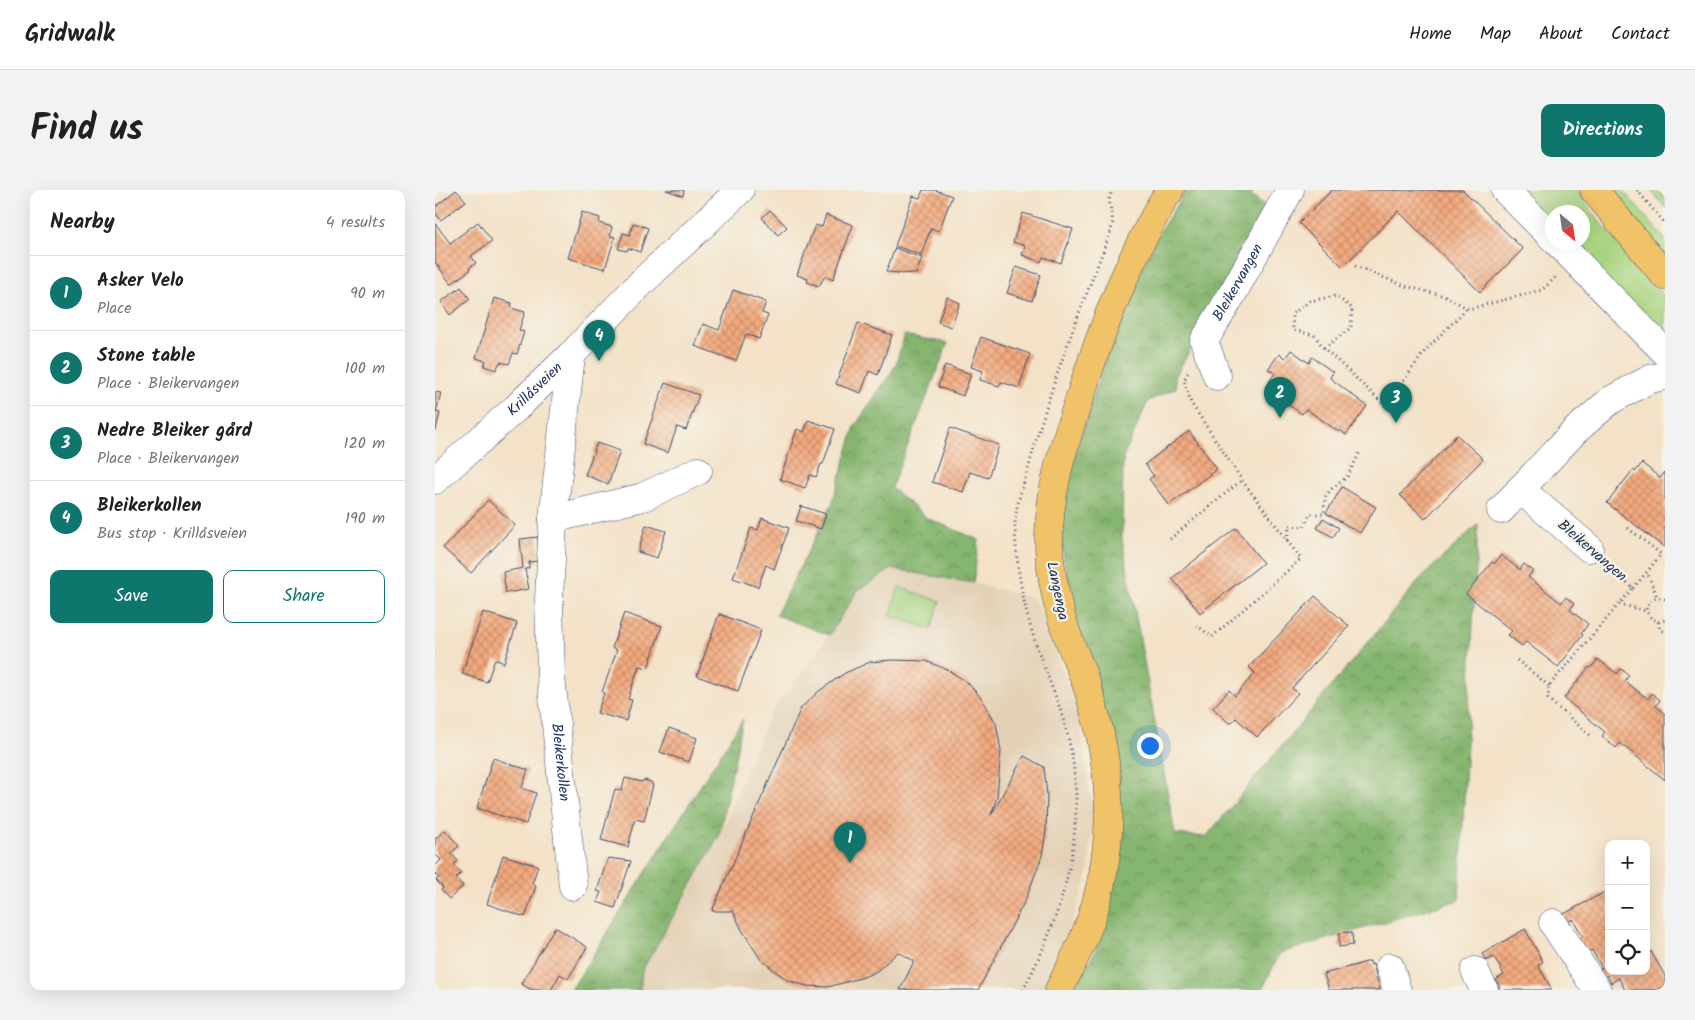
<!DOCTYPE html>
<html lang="en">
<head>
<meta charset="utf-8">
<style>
	:root { --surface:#fff; --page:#f2f2f2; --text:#202124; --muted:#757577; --line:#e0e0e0; --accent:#0f766e }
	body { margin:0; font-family:Kalam,sans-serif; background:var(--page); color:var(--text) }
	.controls { position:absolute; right:15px; bottom:15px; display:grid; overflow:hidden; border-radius:10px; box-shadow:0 5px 20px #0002 }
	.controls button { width:45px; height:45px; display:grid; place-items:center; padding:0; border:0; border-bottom:1px solid var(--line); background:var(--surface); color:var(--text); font:25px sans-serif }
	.compass { position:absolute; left:1110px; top:15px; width:45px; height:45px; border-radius:50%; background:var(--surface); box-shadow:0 5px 20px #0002; rotate:151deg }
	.you { position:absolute; left:714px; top:555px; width:18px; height:18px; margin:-12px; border:4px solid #fff; border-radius:50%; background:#1a73e8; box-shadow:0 0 0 8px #1a73e833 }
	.badge { display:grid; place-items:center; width:32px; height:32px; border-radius:50%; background:var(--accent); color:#fff; font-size:16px; font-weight:700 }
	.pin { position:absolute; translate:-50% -41px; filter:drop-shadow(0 1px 2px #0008) }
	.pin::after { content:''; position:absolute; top:26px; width:18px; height:15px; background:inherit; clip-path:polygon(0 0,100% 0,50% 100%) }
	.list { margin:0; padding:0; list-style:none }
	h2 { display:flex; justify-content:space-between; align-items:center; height:65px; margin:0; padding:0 20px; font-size:21px }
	h2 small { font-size:16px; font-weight:400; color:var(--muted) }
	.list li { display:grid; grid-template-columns:32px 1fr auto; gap:15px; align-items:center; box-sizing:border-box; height:75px; padding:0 20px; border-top:1px solid var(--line) }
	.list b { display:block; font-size:19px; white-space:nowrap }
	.list p { margin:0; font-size:16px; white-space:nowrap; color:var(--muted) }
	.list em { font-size:16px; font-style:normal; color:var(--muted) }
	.actions { display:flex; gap:10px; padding:15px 20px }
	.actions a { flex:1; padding:11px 0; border:1px solid var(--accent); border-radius:10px; text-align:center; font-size:18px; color:var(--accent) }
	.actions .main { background:var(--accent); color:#fff }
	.icon { flex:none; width:28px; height:28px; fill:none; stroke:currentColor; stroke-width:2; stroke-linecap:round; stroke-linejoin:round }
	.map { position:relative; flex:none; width:1230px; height:800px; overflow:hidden; border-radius:10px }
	header { display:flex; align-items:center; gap:30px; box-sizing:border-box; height:70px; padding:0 25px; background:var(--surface); border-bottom:1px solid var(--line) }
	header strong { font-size:24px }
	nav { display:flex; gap:28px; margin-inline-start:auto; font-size:18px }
	.intro { display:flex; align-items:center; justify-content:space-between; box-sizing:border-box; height:120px; padding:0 30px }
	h1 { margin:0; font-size:35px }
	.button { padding:12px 22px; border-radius:10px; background:var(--accent); color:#fff; font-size:18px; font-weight:700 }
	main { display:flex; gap:30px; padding:0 30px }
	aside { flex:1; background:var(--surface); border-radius:10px; box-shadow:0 5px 20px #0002 }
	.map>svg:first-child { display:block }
	.built { fill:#e3d1b6 }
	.green { fill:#a7d37f; stroke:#61816e }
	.forest { fill:url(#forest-crowns); stroke:#507266 }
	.building { fill:url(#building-cross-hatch) }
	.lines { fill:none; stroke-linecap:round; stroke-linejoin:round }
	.minor-casing { stroke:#3b4a6e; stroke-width:29 }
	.major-casing { stroke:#3b4a6e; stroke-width:29 }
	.path { stroke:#3b4a6e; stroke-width:3; stroke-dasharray:1 4; stroke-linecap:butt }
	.minor { stroke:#fff; stroke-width:28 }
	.major { stroke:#f0c369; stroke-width:28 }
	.labels { text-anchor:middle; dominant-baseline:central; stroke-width:4.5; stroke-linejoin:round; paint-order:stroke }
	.street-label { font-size:15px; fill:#1b2f5e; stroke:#f7f3e8 }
</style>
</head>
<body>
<header>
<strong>Gridwalk</strong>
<nav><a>Home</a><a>Map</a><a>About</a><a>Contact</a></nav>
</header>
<div class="intro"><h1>Find us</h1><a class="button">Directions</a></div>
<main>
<aside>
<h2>Nearby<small>4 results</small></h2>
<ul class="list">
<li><span class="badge">1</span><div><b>Asker Velo</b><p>Place</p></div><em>90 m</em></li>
<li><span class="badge">2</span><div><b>Stone table</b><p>Place · Bleikervangen</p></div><em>100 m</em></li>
<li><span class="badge">3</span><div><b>Nedre Bleiker gård</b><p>Place · Bleikervangen</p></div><em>120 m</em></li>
<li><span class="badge">4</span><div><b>Bleikerkollen</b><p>Bus stop · Krillåsveien</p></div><em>190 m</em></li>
</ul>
<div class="actions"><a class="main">Save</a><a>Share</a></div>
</aside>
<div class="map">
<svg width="1230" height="800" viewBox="0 0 1230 800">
	<defs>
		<pattern id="forest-crowns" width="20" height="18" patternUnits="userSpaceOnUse" patternTransform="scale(1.25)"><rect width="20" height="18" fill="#85b56e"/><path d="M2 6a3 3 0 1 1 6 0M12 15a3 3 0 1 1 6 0" fill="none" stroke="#6c945e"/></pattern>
		<pattern id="building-cross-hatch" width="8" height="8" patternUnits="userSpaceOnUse" patternTransform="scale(1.25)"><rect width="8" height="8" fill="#f4aa7e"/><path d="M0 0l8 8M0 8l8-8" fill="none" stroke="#c58b6a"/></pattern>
	</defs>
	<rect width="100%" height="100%" fill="#f7f3e8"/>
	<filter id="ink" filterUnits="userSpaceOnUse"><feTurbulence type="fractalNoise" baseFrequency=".02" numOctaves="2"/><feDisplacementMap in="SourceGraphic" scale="10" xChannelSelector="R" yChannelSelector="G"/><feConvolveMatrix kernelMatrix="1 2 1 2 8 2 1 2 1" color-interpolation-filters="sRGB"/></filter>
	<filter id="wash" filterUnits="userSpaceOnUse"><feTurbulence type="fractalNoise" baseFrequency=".0096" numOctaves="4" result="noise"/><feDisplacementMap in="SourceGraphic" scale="20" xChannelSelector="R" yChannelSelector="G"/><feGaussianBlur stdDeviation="1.12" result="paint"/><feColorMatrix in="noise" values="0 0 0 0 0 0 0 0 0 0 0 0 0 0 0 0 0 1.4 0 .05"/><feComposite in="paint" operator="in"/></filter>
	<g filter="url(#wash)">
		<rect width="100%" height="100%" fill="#f3e2c8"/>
		<path class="built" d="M457 379 538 393 599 408 612 436 644 525 658 623 653 684 621 776 608 800H205L207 781 284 646 334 526 394 445 423 400Z"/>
		<path class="green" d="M1084 0H1141L1166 33 1230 108V148L1137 53 1148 52V22H1118L1117 33Z
			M1176 0H1187L1230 49V67Z
			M1216 0H1223L1230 9V18Z
			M464 397 505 411 496 439 455 426Z"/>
		<path class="forest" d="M751 0H818L816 5 834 18 740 187 741 198 713 211 688 268 687 349 740 644 771 647 986 388 1043 334 1024 710 845 763 827 800H638L661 760 683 664 634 419 627 350 630 297 672 162 719 51Z
			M469 145 513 153 456 298 492 328 544 350 538 393 457 379 423 400 394 445 341 425 397 314 420 236 461 175Z
			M308 529 284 646 207 781 205 800H136Z"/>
		<g id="blocks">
			<path class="building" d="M21 0 31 11 6 30 0 23V17Z
				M231 0H249L248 6Z
				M488 0H500L517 6 504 41 496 38 486 65 460 56 478 6 485 8Z
				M897 0H1028L1088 59 1045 102 963 21 908 77 864 33Z
				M335 20 352 37 343 45 327 28Z
				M147 22 165 28 164 33 177 37 175 46 180 47 170 79 133 68Z
				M588 23 638 39 626 73 608 67 606 72 587 65 590 56 578 52Z
				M391 25 418 35 398 90 390 86 384 96 372 92 373 89 362 85 380 35 387 37Z
				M43 32 57 51 36 66 41 73 34 78 35 80 16 94 0 72V33L15 53Z
				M198 33 213 38 205 62 193 58 192 61 183 59 188 43 195 45Z
				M460 58 487 68 481 84 451 82Z
				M581 77 606 85 597 111 572 103Z
				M26 97 35 109 15 125 6 112Z
				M298 100 331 112 327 123 333 125 324 149 311 144 301 171 260 156 268 134 284 140Z
				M512 107 525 113 516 137 503 132Z
				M59 108 77 113 76 118 90 122 84 140 89 142 82 164 78 163 74 174 65 172 61 180 49 176 51 171 41 168Z
				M423 133 457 145 443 185 434 181 426 203 401 194Z
				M546 147 595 164 584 198 566 192 564 196 545 190 548 181 536 177Z
				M856 160 874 173 877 167 898 182 895 188 932 216 911 245 905 240 904 242 871 219 867 224 848 211 852 205 834 192 840 183 833 179 844 164 850 168Z
				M510 175 536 184 528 206 503 197Z
				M230 193 264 205 251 240 242 237 233 263 208 254Z
				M0 202 6 203 1 222H0Z
				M0 222 5 223 1 240H0Z
				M373 230 400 239 388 274H386L381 287 375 285 370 298 345 289 362 239 369 242Z
				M515 238 564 255 553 288 535 282 528 302 497 292Z
				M754 241 782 279 734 315 714 289 719 286 710 274Z
				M1022 245 1048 269 990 329 965 305Z
				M162 253 185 261 173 294 150 285Z
				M1207 273 1225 288 1230 282V358L1172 313 1198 280 1200 282Z
				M907 297 941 317 925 343 891 323Z
				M53 310 80 335 36 383 8 358Z
				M366 316 391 324 386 339 361 331Z
				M327 328 354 338 339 379 331 375 323 397 298 388 316 338 323 340Z
				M888 328 904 338 898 347 882 338Z
				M211 335 231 341 222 368 203 362Z
				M801 338 828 373 765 423 737 388Z
				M103 347 104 371 94 372V378L90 379 94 399 71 403 68 382 88 378 85 349Z
				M1066 365 1085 380 1089 374 1098 381 1093 387 1126 413 1131 407 1139 414 1135 420 1153 434 1146 444 1148 445 1123 477 1091 452 1087 456 1073 445 1077 441 1031 404 1057 372 1059 374Z
				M880 406 914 436 857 498 863 503 822 547 801 528 795 534 778 518 794 500 800 506 820 483 814 477Z
				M48 422 82 433 69 473 60 469 52 492 27 484Z
				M189 423 227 436 213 478 204 476 193 509 197 510 191 531 162 523 169 503 167 502 182 460 177 458Z
				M284 424 326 440 303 501 262 486Z
				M1163 469 1182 484 1186 479 1194 485 1190 491 1213 509 1217 503 1225 510 1221 516 1230 523V590L1185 553 1181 558 1167 546 1170 542 1129 508 1154 477 1156 478Z
				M457 470 491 471 513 480 532 492 547 509 561 533 566 561 562 607 556 625 589 566 609 577 612 605 611 641 607 666 591 709 543 800H465L479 771 463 762 442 781 429 787 393 797 372 796 352 790 326 770 307 740 298 721H277L366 518 384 501 410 483 435 472Z
				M234 538 262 548 254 572 225 562Z
				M58 568 93 580 87 598 101 603 91 634 42 618Z
				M190 588 207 592 209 590 216 592 218 595 209 631 200 629 193 657 166 650 180 599 187 601Z
				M10 640 24 656 16 663 23 671 19 675 26 683 21 688 28 696 14 709 6 700 8 698 1 690 4 688 0 684V676L6 670 0 664V649Z
				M68 665 103 676 97 694 101 696 90 727 52 714Z
				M173 668 196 671 180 718 162 712 166 702 162 701Z
				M1170 702 1174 709V781H1211V764L1216 761 1230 786V796L1223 800H1190L1184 788 1176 793 1172 785 1162 791 1158 783 1167 778 1157 760 1147 766 1139 752 1148 747 1138 729 1129 734 1125 726Z
				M120 737 152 757 133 789 125 784 116 800H97L86 794Z
				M1090 739 1108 772 1103 775 1117 800H1059L1065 797 1061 790 1069 785 1059 767 1051 771 1047 764Z
				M916 742 917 744 918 755 904 757V743Z
				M935 771 936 775 938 774 945 800H894L889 784Z"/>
		</g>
	</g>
	<g filter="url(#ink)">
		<use href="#blocks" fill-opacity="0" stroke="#3b4a6e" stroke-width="1"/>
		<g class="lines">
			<g class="minor-casing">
				<g id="minor">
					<path d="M1070 0 1118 48"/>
					<path d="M1122 52 1230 162"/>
					<path id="s1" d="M136 165 118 329 114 409 116 487 138 696"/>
					<path id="s2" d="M782 186 769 151 799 101 855 0"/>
					<path id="s3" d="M0 290 81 218 136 165 209 90 305 0"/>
					<path d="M1085 299 1154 358"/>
					<path d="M1066 320 1140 241 1176 210 1215 189 1230 186"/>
					<path d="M118 329 208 307 263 281"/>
					<path d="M1118 733 1162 800"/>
					<path d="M955 777 962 800"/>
					<path d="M1040 781 1049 800"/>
				</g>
			</g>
			<g class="major-casing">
				<path id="major" d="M1159 0 1230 86
					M624 800C636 775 650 750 658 723 682 647 677 574 653 499 647 480 638 462 632 444 623 420 618 395 615 370 609 312 629 254 647 201 664 148 683 97 708 48 717 32 724 15 735 0"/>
			</g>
			<path class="path" d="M1202 0 1230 34
				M920 76 970 96 1010 106 1034 119 1107 100 1122 86
				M889 158 916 138 917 118 901 106 875 111 857 124 858 140 879 145 889 158 958 223 967 193 990 161 1032 118
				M753 183 749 190 756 213 807 290 866 369 777 447 759 433
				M1193 338 1226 364 1212 382
				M735 349 807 290
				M852 350 854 336 869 337 875 324H889L890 307 896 299 912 287 925 262
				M1198 398 1212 382 1222 407
				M1230 409 1222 407 1213 412 1211 421 1216 428 1223 432 1230 430
				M1184 414 1211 421
				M1223 432 1225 440 1230 442
				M1082 470 1114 496
				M1155 545 1113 509 1114 496 1198 398 1171 373
				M588 800C634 713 658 622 627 525 619 500 608 476 600 451 588 415 581 375 580 337 580 316 588 296 594 276 615 197 645 119 675 44L678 32 674 10 677 0"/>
			<use href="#minor" class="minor"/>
			<use href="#major" class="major"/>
		</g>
	</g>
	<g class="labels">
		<g class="street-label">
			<text stroke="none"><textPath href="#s2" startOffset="105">Bleikervangen</textPath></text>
			<text stroke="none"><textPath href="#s3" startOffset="135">Krillåsveien</textPath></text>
			<text transform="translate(1157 361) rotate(41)">Bleikervangen</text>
			<text transform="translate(622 401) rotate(78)">Langenga</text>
			<text stroke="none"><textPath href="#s1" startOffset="409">Bleikerkollen</textPath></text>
		</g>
	</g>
</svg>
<div class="controls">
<button>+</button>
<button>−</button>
<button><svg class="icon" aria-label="locate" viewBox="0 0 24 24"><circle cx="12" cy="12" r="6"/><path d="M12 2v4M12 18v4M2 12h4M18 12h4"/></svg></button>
</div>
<svg class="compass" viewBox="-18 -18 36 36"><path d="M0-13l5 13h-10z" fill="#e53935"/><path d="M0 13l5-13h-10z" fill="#757577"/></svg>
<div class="you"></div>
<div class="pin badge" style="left:415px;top:673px">1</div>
<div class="pin badge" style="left:845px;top:228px">2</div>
<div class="pin badge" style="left:961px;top:233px">3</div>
<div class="pin badge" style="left:164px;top:171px">4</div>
</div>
</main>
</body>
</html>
